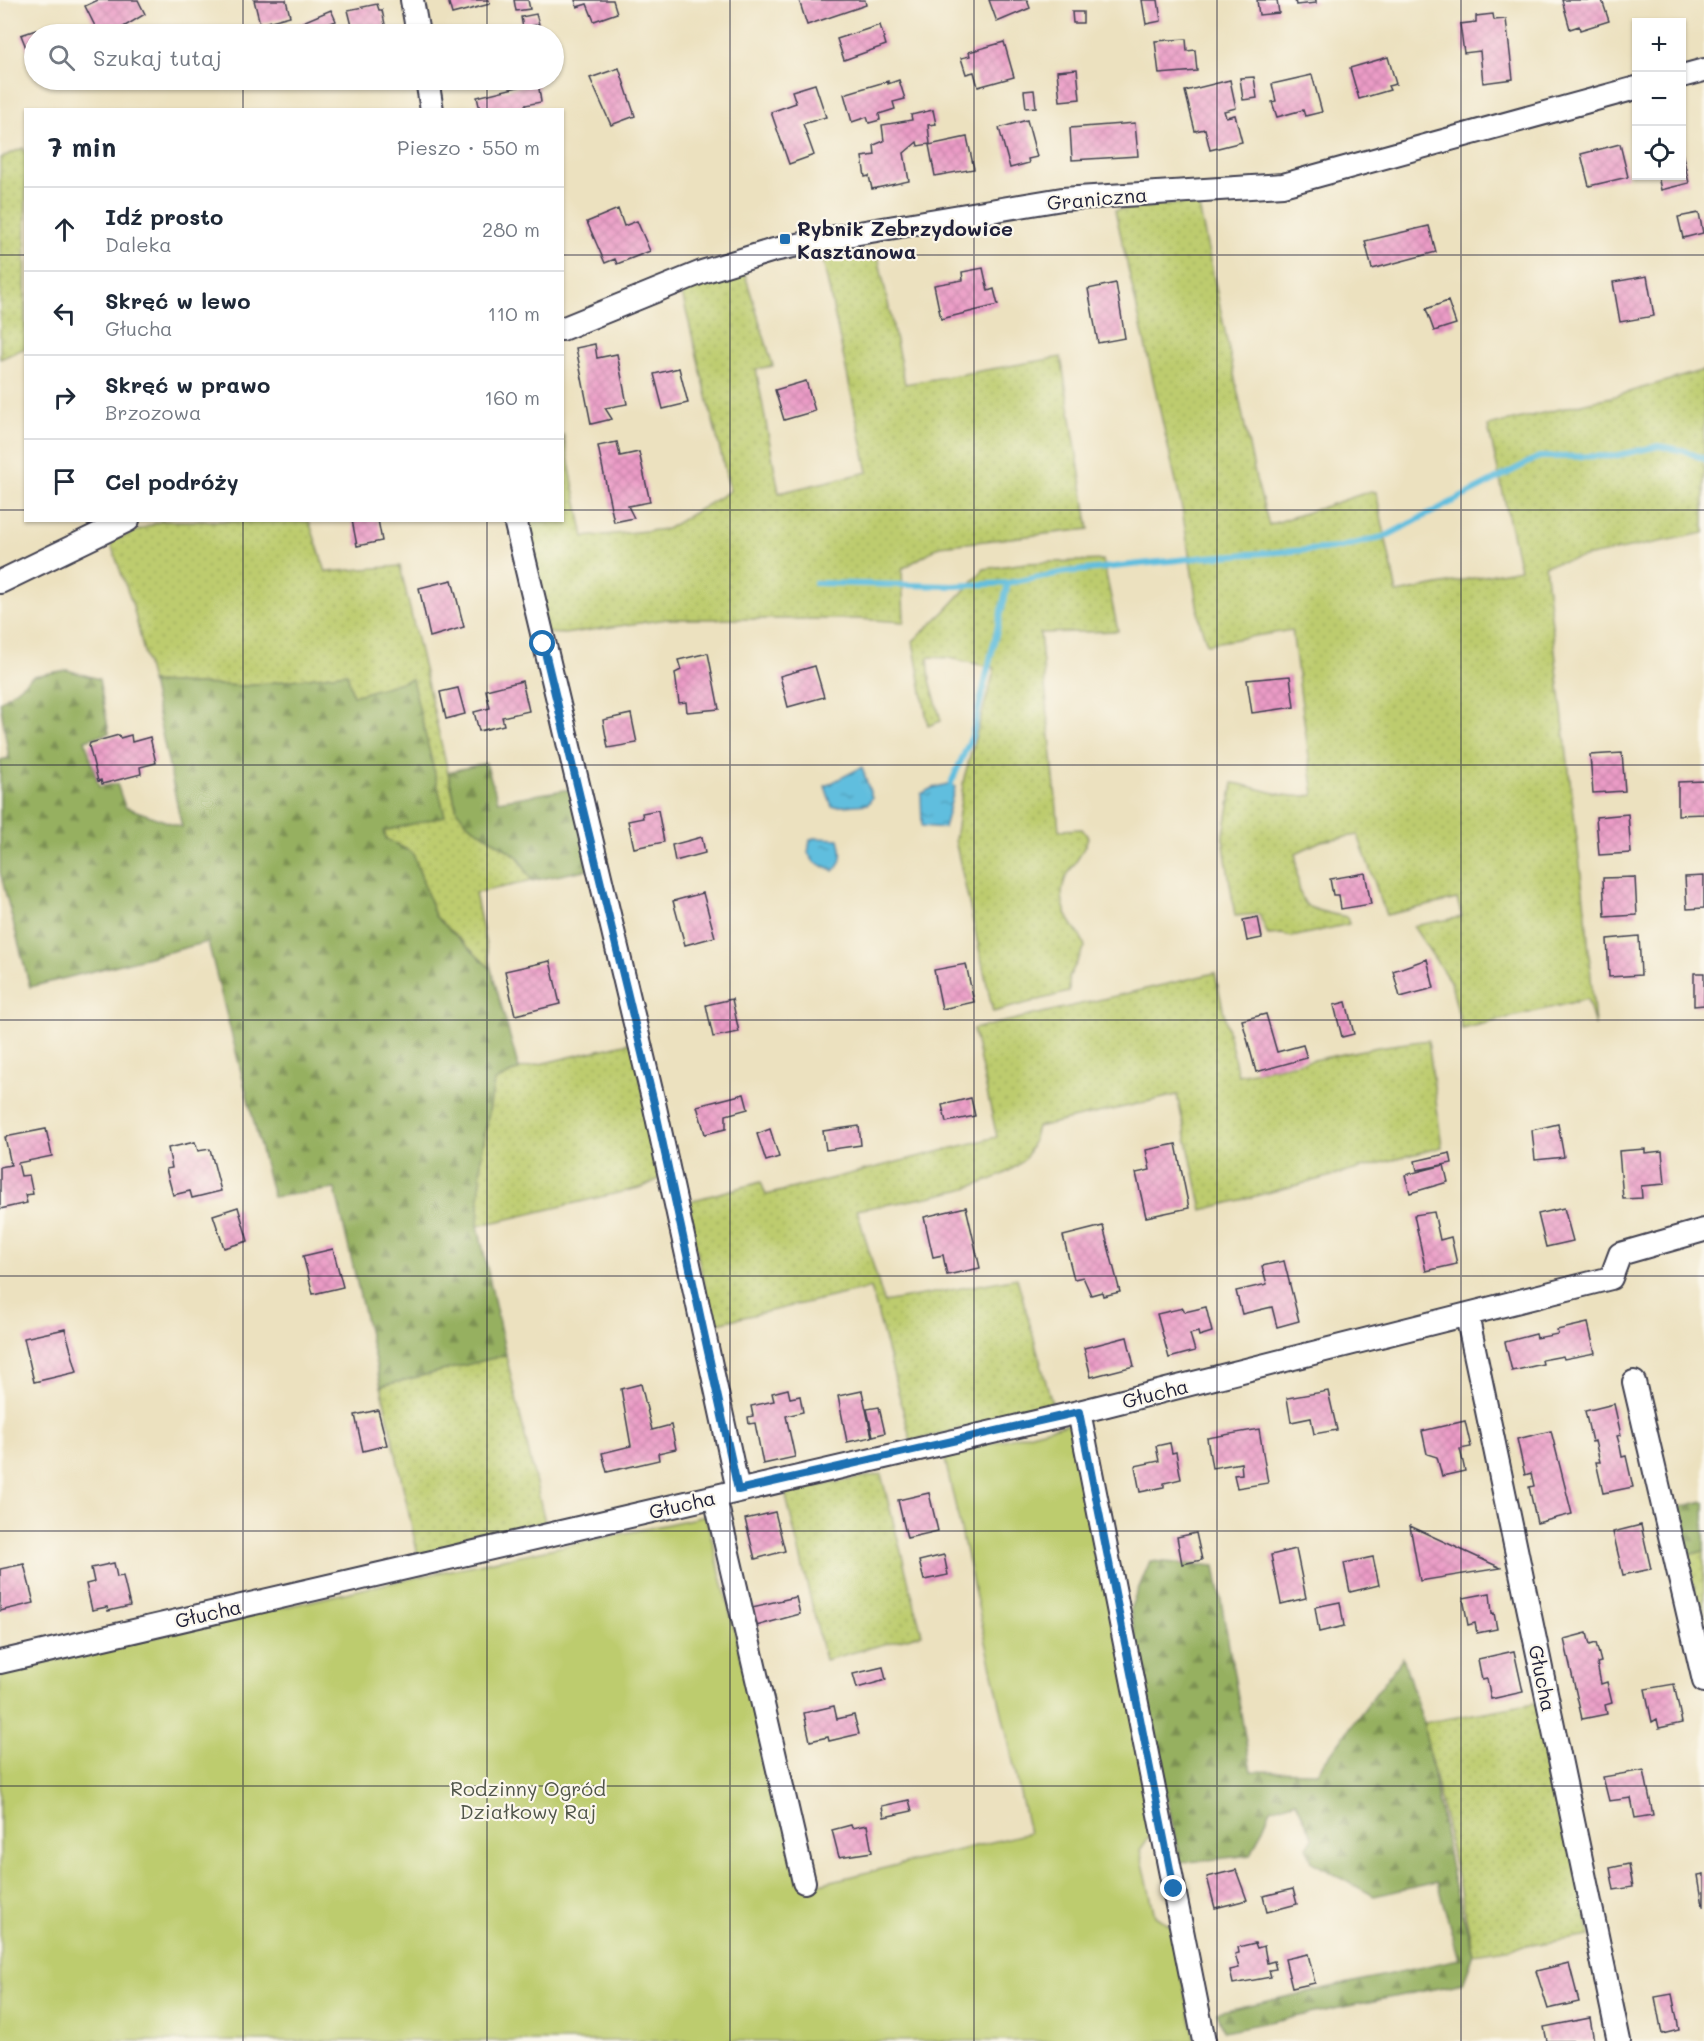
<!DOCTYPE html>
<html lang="pl">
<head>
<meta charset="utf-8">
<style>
	:root { --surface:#fff; --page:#f2f2f3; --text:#1f2937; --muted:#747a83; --line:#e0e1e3 }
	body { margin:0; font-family:Mali,sans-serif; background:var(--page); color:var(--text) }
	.controls { position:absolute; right:18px; top:18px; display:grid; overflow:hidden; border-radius:0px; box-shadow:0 2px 4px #0004 }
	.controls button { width:54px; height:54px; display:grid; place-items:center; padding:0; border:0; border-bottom:2px solid var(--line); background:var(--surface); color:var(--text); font:30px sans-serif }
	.stop { position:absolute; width:18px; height:18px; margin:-14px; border:4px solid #1f6fb2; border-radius:50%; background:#fff }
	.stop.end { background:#1f6fb2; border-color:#fff; box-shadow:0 2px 6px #0008 }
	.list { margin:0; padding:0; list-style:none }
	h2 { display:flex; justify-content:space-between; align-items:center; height:78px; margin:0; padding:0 24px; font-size:26px }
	h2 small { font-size:20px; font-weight:400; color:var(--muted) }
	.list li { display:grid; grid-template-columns:39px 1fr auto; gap:18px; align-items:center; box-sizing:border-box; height:84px; padding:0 24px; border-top:2px solid var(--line) }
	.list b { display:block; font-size:22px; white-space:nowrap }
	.list p { margin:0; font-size:20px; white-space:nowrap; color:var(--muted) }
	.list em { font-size:20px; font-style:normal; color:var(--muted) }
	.icon { flex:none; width:33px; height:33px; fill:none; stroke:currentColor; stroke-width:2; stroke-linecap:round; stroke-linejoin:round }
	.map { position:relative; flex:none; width:1704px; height:2041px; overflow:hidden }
	.search { position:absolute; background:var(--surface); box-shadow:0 2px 4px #0004; left:24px; top:24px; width:540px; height:66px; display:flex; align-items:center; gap:15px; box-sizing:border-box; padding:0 21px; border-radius:33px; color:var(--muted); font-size:22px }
	.panel { position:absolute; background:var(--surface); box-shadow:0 2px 4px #0004; left:24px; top:108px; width:540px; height:414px; border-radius:0px }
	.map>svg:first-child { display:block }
	.grass { fill:url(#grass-dots); stroke:#707754; stroke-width:1.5 }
	.forest { fill:url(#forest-firs); stroke:#5c694e; stroke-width:1.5 }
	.garden { fill:#bdcc6e; stroke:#707754; stroke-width:1.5 }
	.water { fill:url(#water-ripples); stroke:#41708c; stroke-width:1.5 }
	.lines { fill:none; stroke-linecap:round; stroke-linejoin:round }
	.stream { stroke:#60bede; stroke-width:6 }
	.building { fill:url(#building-cross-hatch) }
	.minor-casing { stroke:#403f4f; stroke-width:26 }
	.minor { stroke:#fff; stroke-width:22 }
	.route { stroke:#1f6fb2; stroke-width:8 }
	.grid { fill:none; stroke:#22223b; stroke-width:1.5; stroke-opacity:0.55 }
	.poi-dot { fill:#1f6fb2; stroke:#fbf7ec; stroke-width:2 }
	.labels { text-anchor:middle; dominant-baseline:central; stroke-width:4.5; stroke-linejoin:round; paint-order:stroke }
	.street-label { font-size:20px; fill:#22223b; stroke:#fbf7ec }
	.poi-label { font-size:20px; font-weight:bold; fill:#22223b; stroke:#fbf7ec; text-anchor:start }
	.park-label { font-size:20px; fill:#50554a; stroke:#fbf7ec }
</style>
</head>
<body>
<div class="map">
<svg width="1704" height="2041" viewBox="0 0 1704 2041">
	<defs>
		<pattern id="grass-dots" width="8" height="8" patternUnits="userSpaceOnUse" patternTransform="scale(1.5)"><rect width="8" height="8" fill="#bdcc6e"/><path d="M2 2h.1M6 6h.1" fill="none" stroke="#a2af60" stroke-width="1.8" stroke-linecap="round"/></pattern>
		<pattern id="forest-firs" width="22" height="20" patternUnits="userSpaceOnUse" patternTransform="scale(1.5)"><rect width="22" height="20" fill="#96b061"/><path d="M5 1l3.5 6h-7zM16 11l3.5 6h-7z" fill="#7a8f51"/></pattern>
		<pattern id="water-ripples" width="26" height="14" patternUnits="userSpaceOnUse" patternTransform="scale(1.5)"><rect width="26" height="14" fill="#60bede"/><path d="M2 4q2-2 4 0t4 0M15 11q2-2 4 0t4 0" fill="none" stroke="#4f9ab5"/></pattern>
		<pattern id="building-cross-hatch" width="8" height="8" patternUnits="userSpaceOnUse" patternTransform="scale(1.5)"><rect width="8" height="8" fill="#eb9bc6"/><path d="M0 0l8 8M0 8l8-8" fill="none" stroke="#c985ab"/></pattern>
	</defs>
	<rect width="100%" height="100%" fill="#fbf7ec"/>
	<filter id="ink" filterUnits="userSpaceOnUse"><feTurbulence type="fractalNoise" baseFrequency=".0167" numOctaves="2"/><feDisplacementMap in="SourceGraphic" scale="12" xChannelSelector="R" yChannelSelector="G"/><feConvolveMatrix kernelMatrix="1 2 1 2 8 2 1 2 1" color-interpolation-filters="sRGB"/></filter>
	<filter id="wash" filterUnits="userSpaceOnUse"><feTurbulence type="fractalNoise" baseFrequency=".008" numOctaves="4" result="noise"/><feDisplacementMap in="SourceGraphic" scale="24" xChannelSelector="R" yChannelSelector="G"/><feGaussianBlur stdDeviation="1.35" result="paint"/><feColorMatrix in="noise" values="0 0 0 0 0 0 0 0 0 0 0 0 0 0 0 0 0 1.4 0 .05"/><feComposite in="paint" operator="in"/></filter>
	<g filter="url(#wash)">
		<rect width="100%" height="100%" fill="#ece1bf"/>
		<path class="grass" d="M23 148 26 154 25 348 0 359V158Z
			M1198 202 1256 479 1269 525 1371 491 1376 492 1397 593 1520 569 1488 426 1615 396 1704 370V533L1545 565 1586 917 1595 1025 1587 999 1462 1029 1451 983 1413 926 1462 917 1457 899 1386 915 1358 835 1321 841 1296 853C1296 865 1297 902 1310 907 1320 912 1336 915 1347 917L1349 924 1292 937 1282 934 1268 935 1259 914 1235 916 1223 839 1233 783C1264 788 1283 800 1314 795L1292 630 1207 644 1200 623 1182 509 1115 210Z
			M877 251 905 384 1061 357 1089 529 940 546 902 569 904 622 858 619H667L564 634 547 633 522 521 562 520 563 434 584 537 667 529 730 491 682 294 744 271 773 366 756 369 779 493 868 472 822 256Z
			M161 521H309L326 572 400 566 457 811 518 857 532 881 475 893 491 969 435 916 413 853 386 839 347 673 245 686 151 682 133 606 110 542Z
			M1103 560 1118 631 1040 633 1059 830 1082 829 1088 837C1081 866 1053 876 1065 910 1069 925 1082 933 1085 947L1069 977V992L993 1012 955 840 964 778 995 668 949 658 928 657 930 680 941 721 928 726 913 641 945 611 984 569 1026 563Z
			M1215 973 1238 1075 1378 1047 1428 1040 1442 1147 1202 1210 1177 1095 1037 1127C1034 1136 1032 1149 1026 1157 999 1191 900 1201 857 1210L884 1302 1017 1278 1053 1407 911 1441 871 1288 713 1324 686 1202 761 1182 766 1195 997 1137 973 1029Z
			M633 1042 661 1178 643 1187 478 1226 481 1158 494 1082 519 1069Z
			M506 1355 548 1535 419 1560 381 1386Z
			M881 1474 922 1634 825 1660 785 1492Z
			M1704 1551V1646L1688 1555Z
			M1540 1702 1590 1936 1474 1954 1423 1723Z"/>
		<path class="forest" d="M67 670 99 679 109 733 85 740 99 787 117 784 125 807 182 827 151 682 245 686 347 673 353 696 412 679 445 816 384 831 386 839 413 853 435 916 491 969 519 1069 494 1082 481 1158 478 1226 506 1355 381 1386 335 1189 273 1197 208 942 30 987 0 872V760L9 758 0 702 33 676Z
			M486 763 498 801 570 789 590 869 532 881 518 857 468 824 457 811 448 772Z
			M1704 1501V1551L1688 1555 1679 1507Z
			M1150 1561 1215 1566 1251 1771 1317 1772 1403 1657 1423 1723 1453 1879 1474 1954 1463 1983 1224 2031 1217 2012 1459 1959 1437 1882 1374 1896 1312 1862 1307 1847 1313 1838 1296 1801 1271 1809 1251 1855 1180 1863 1130 1609Z"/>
		<path class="garden" d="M1075 1422 1157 1826 1140 1850 1155 1916 1172 1927 1195 2041H0V1673L380 1585 706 1516 766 1757 815 1885 1029 1833 944 1455Z"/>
		<path class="water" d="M862 767 872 798 868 804 832 807 825 786Z
			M951 783 955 787 944 828 922 826 921 794 932 788Z
			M814 838 839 839C842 851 844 861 834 871L814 862 808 853 810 840Z"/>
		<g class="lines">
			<path class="stream" d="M816 583 953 586 1008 583 1066 572 1206 557 1337 548 1386 536 1539 457 1614 456 1659 446 1685 451 1704 459
				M951 783 972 736 1008 583"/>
		</g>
		<g id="blocks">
			<path class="building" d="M98 0H138L145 14 112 34H99L85 6Z
				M254 0H286L290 16 260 24Z
				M448 0H489L490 4 452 14Z
				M514 0H528L530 9 516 11Z
				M575 0H613L617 13 594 21 587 4 577 7Z
				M799 0H865L866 5 807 25Z
				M989 0H1027L1030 8 997 22Z
				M1142 0H1158L1161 21 1146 24Z
				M1257 0H1277L1279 13 1259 15Z
				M1295 0H1316V3L1296 5Z
				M1562 0H1602L1609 21 1580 30 1579 26 1570 29Z
				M377 4 379 10H382L387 34H354L348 10Z
				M331 10 336 21 319 28 322 34H295L291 27Z
				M1072 12H1083V23H1073Z
				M536 14 539 24 523 28 521 17Z
				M1493 14 1494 20 1506 19 1513 79 1483 83 1480 51 1464 53 1460 24 1476 22V16Z
				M880 25 886 45 844 60 837 39Z
				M36 30 38 34H34V47L27 50 21 35Z
				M1186 39 1187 51 1195 50 1197 71 1159 74 1155 41Z
				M1004 42 1014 77 978 87 974 72 966 74 961 58 970 56 969 52Z
				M34 50V62L32 64 27 53Z
				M1388 57 1396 84 1388 86 1390 90 1359 99 1350 68Z
				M619 68 635 116 611 125 590 78Z
				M1077 69 1080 99 1060 101 1057 71Z
				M1312 75 1322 112 1305 116 1303 110 1277 117 1272 102 1276 101 1272 84Z
				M1254 77 1257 98 1243 100 1240 78Z
				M899 80 905 99 893 102 895 109 879 114 880 120 869 123 867 117 852 122 844 94 888 81V84Z
				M1230 80 1236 108 1224 111 1226 117 1235 115 1242 142 1210 150 1205 129 1195 131 1185 91Z
				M538 82 541 102 525 105V110H480L477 97Z
				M815 84 826 117 803 124 814 155 789 164 771 112 796 103 792 91Z
				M1034 90 1036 107 1026 108 1024 91Z
				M933 110 936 124 928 125 930 144 918 146 917 142 904 153 909 181 872 189 869 176 865 177 862 157 875 155 874 145 884 141 882 125 912 120 911 115Z
				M1027 120 1037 157 1028 159 1029 163 1010 168 999 128Z
				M1135 123 1138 156 1072 160 1070 128Z
				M967 137 974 169 935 176 929 145Z
				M1620 144 1628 177 1589 186 1581 154Z
				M1682 152 1689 183 1661 190 1658 176H1682Z
				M618 209 624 226 637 221 650 251 617 264 615 259 605 263 587 222Z
				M1699 213 1703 233 1683 238 1678 217Z
				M1429 226 1436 252 1372 269 1365 241Z
				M983 268 988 291 994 289 998 305 941 319 934 285 963 280 962 272Z
				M1647 276 1654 316 1620 322 1613 282Z
				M1116 283 1125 338 1098 343 1088 289Z
				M1448 301 1456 324 1434 331 1426 309Z
				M595 344 597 358 617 354 627 404 605 408 612 419 591 424 576 348Z
				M679 368 688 403 663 409 654 374Z
				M806 381 815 411 784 420 775 390Z
				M617 442 620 456 639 452 650 502 628 506 634 518 614 522 598 446Z
				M352 520H378L382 541 357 546Z
				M452 580 464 627 430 637 419 588Z
				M708 653 719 709 687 712 686 702 679 703 675 673 681 670 678 660Z
				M815 666 824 697 788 707 780 676Z
				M1290 676 1294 707 1252 713 1247 680Z
				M522 681 529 711 502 717 504 725 479 731 474 712 490 708 486 690Z
				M458 688 465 714 446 719 440 692Z
				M631 714 637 743 608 748 603 720Z
				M119 735 120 738 131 735 132 742 150 737 156 763 140 767 141 774 102 784 101 780 98 781 89 746 90 743Z
				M1622 753 1625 791 1593 793 1590 755Z
				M1704 781V814L1678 815V782Z
				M658 810 664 842 634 848 628 821 643 818 642 813Z
				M1628 814 1631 853 1599 855 1596 817Z
				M702 837 705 853 675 861 672 845Z
				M1365 873 1371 904 1341 909 1339 895H1333L1330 879Z
				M1704 876V908L1687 909 1685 877Z
				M1635 877 1637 915 1605 917 1603 878Z
				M703 893 715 937 685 945 673 901Z
				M1258 917 1262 938 1247 941 1243 920Z
				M1639 936 1641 975 1609 977 1607 939Z
				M1427 959 1434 988 1400 997 1393 971Z
				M550 961 560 1004 515 1015 505 971Z
				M966 964 974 1002 942 1009 934 970Z
				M1694 973H1704V1005L1694 1006Z
				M732 999 739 1032 713 1037 706 1005Z
				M1346 1002 1354 1034 1342 1037 1334 1005Z
				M1266 1014 1277 1052 1303 1045 1307 1058 1256 1072 1242 1020Z
				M744 1094 748 1109 726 1115V1129L705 1134 697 1106Z
				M971 1098 975 1116 946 1122 942 1105Z
				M1558 1124 1564 1157 1535 1160 1532 1130Z
				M859 1126 861 1145 826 1150 823 1131Z
				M46 1129 52 1156 18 1163 21 1176 29 1175 33 1194 25 1195 27 1203 0 1209V1167L11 1165 5 1137Z
				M770 1129 779 1157 766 1161 757 1134Z
				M195 1142 198 1151 210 1149 221 1191 192 1198 190 1191 173 1195 166 1169 172 1168 168 1148Z
				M1176 1144 1189 1208 1146 1217 1136 1173 1150 1170 1146 1150Z
				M1645 1149V1153L1662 1151 1665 1184 1641 1186 1642 1198 1623 1199 1619 1151Z
				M1450 1153 1452 1163 1417 1170 1415 1161Z
				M1444 1165 1448 1182 1410 1193 1405 1175Z
				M238 1207 248 1241 224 1248 213 1215Z
				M966 1207 980 1268 947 1275 943 1255 933 1257 924 1217Z
				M1564 1208 1573 1241 1546 1247 1538 1214Z
				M1434 1212 1440 1240 1451 1237 1457 1264 1426 1271 1414 1215Z
				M1103 1226 1120 1292 1103 1296 1102 1292 1091 1295 1083 1277 1074 1279 1063 1236Z
				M333 1249 343 1287 313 1294 303 1256Z
				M1284 1261 1299 1321 1277 1327 1272 1307 1242 1314 1236 1291 1267 1284 1262 1266Z
				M1206 1307 1212 1332 1199 1336 1198 1332 1190 1334 1195 1351 1169 1358 1157 1314 1183 1308 1185 1312Z
				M1588 1323 1595 1353 1564 1359 1563 1356 1553 1358 1542 1360 1543 1364 1512 1371 1505 1342 1536 1334 1537 1338 1558 1334 1557 1330Z
				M65 1329 77 1372 34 1382 24 1338Z
				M1127 1337 1134 1366 1091 1377 1084 1348Z
				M641 1384 652 1430 671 1425 676 1449 658 1453 659 1460 607 1472 602 1453 631 1446 621 1389Z
				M788 1389 790 1398 800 1396 803 1412 786 1416 795 1457 763 1464 755 1423 749 1424 748 1417 753 1416 751 1406 774 1401 772 1393Z
				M862 1391 872 1437 847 1442 838 1396Z
				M1328 1391 1337 1430 1314 1434 1311 1418 1291 1422 1287 1398Z
				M1614 1404 1621 1435 1617 1436 1620 1446 1622 1457 1626 1456 1633 1487 1603 1493 1596 1462H1600L1595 1441 1592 1442 1585 1411Z
				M879 1407 885 1433 873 1436 867 1409Z
				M378 1410 387 1445 363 1451 355 1415Z
				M1465 1421 1471 1447 1460 1449 1465 1471 1442 1476 1437 1457 1427 1454 1422 1431Z
				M1259 1429 1268 1483 1237 1488 1234 1475 1242 1474 1241 1463 1212 1468 1207 1438Z
				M1551 1431 1572 1514 1537 1523 1529 1487 1534 1486 1531 1473 1525 1475 1517 1439Z
				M1170 1443 1172 1453 1176 1452 1181 1479 1164 1483V1487L1140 1492 1135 1466 1159 1461 1156 1446Z
				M929 1493 938 1531 907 1538 898 1500Z
				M775 1512 785 1551 755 1559 745 1519Z
				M1641 1525 1651 1569 1623 1575 1613 1532Z
				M1410 1526 1501 1568 1420 1581Z
				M1196 1533 1202 1560 1182 1564 1177 1537Z
				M1296 1549 1306 1598 1281 1604 1271 1555Z
				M944 1555 948 1575 924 1580 919 1561Z
				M1373 1557 1379 1585 1350 1592 1344 1563Z
				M114 1563 117 1577 123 1576 130 1606 108 1611 107 1607 92 1610 86 1584 94 1582 91 1568Z
				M24 1564 34 1603 0 1611V1569Z
				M1490 1593 1492 1614 1494 1613 1497 1629 1477 1633 1475 1623 1468 1625 1463 1598Z
				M796 1597 800 1614 756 1626 752 1607Z
				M1340 1602 1344 1626 1319 1632 1315 1607Z
				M1587 1633 1590 1645 1596 1643 1601 1662 1597 1663 1601 1684 1607 1682 1612 1703 1605 1705 1607 1714 1582 1719 1564 1639Z
				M1514 1651 1523 1692 1491 1699 1487 1679 1482 1680 1478 1659Z
				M883 1667 886 1680 857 1688 853 1674Z
				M1674 1684 1682 1723 1659 1728 1657 1719 1652 1722 1645 1689Z
				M834 1706 837 1719 854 1715 859 1734 829 1741 828 1737 810 1741 804 1713Z
				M1644 1770 1653 1815 1635 1818 1631 1798 1609 1801 1603 1777Z
				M909 1800 912 1811 884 1817 882 1806Z
				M851 1825 852 1828 867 1825 872 1852 839 1857 832 1830Z
				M1629 1864 1633 1887 1614 1890 1610 1868Z
				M1236 1870 1247 1900 1215 1908 1207 1877Z
				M1704 1874V1906H1703L1698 1875Z
				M1293 1889 1297 1904 1267 1912 1263 1896Z
				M1255 1943 1257 1948 1264 1946 1267 1963 1274 1961 1276 1969 1269 1970 1271 1977 1233 1984 1230 1970 1239 1968 1235 1954 1239 1953 1238 1947Z
				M1308 1954 1315 1983 1292 1988 1285 1959Z
				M1569 1963 1579 2002 1548 2009 1536 1971Z
				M1672 1994 1679 2030 1662 2034 1655 1997Z
				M1590 2018 1594 2041H1547L1544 2027Z"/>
		</g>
	</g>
	<g filter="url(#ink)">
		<use href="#blocks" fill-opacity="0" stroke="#403f4f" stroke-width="1.5"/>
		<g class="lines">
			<g class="minor-casing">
				<path id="minor" d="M412 0 418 34
					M1682 76 1704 70
					M427 80 432 110
					M562 329 702 272 774 250 841 236 1062 199 1283 185 1636 88
					M515 520 654 1103 738 1490
					M0 582 128 520
					M1467 1315 1619 2041
					M1634 1382 1704 1681
					M1079 1412 1204 2041
					M715 1497 804 1882
					M0 1662 1079 1412 1611 1278 1620 1254 1704 1230"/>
			</g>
			<use href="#minor" class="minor"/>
		</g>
	</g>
	<g class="lines" filter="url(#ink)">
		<path class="route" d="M543 644 654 1103 738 1490 1079 1412 1174 1889"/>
	</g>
	<path class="grid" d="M243 0V34M487 0V34M730 0V2041M974 0V2041M1217 0V2041M1461 0V2041M243 80V110M487 80V110M0 255H26M562 255H1704M0 510H26M562 510H1704M243 520V2041M487 520V2041M0 765H1704M0 1020H1704M0 1276H1704M0 1531H1704M0 1786H1704"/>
	<rect class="poi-dot" x="779" y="233" width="12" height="12" rx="3"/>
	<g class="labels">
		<g class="street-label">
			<text transform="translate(1097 198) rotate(-5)">Graniczna</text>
			<text transform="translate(1155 1393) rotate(-14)">Głucha</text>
			<text transform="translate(682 1504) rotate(-13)">Głucha</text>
			<text transform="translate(208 1613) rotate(-13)">Głucha</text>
			<text transform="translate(1543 1678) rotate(78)">Głucha</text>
		</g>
		<g class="poi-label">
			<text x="797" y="228">Rybnik Zebrzydowice<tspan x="797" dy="23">Kasztanowa</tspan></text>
		</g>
		<g class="park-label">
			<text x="528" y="1788">Rodzinny Ogród<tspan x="528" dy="23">Działkowy Raj</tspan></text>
		</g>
	</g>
</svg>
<div class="controls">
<button>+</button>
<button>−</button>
<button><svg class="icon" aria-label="locate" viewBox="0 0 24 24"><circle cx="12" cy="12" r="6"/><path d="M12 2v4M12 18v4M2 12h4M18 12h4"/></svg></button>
</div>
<div class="stop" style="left:543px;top:644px"></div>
<div class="stop end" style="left:1174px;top:1889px"></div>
<div class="search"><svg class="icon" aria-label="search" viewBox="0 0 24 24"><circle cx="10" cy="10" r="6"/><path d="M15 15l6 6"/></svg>Szukaj tutaj</div>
<section class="panel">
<h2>7 min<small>Pieszo · 550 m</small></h2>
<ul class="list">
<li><svg class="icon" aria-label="ahead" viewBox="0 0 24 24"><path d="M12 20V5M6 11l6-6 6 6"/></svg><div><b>Idź prosto</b><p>Daleka</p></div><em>280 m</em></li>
<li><svg class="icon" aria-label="left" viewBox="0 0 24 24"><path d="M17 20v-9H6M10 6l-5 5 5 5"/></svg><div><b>Skręć w lewo</b><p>Głucha</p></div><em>110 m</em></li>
<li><svg class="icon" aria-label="right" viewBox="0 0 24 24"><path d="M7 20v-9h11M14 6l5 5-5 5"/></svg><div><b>Skręć w prawo</b><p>Brzozowa</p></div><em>160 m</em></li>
<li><svg class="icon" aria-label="arrive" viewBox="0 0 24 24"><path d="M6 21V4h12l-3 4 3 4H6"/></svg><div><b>Cel podróży</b></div></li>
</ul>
</section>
</div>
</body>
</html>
